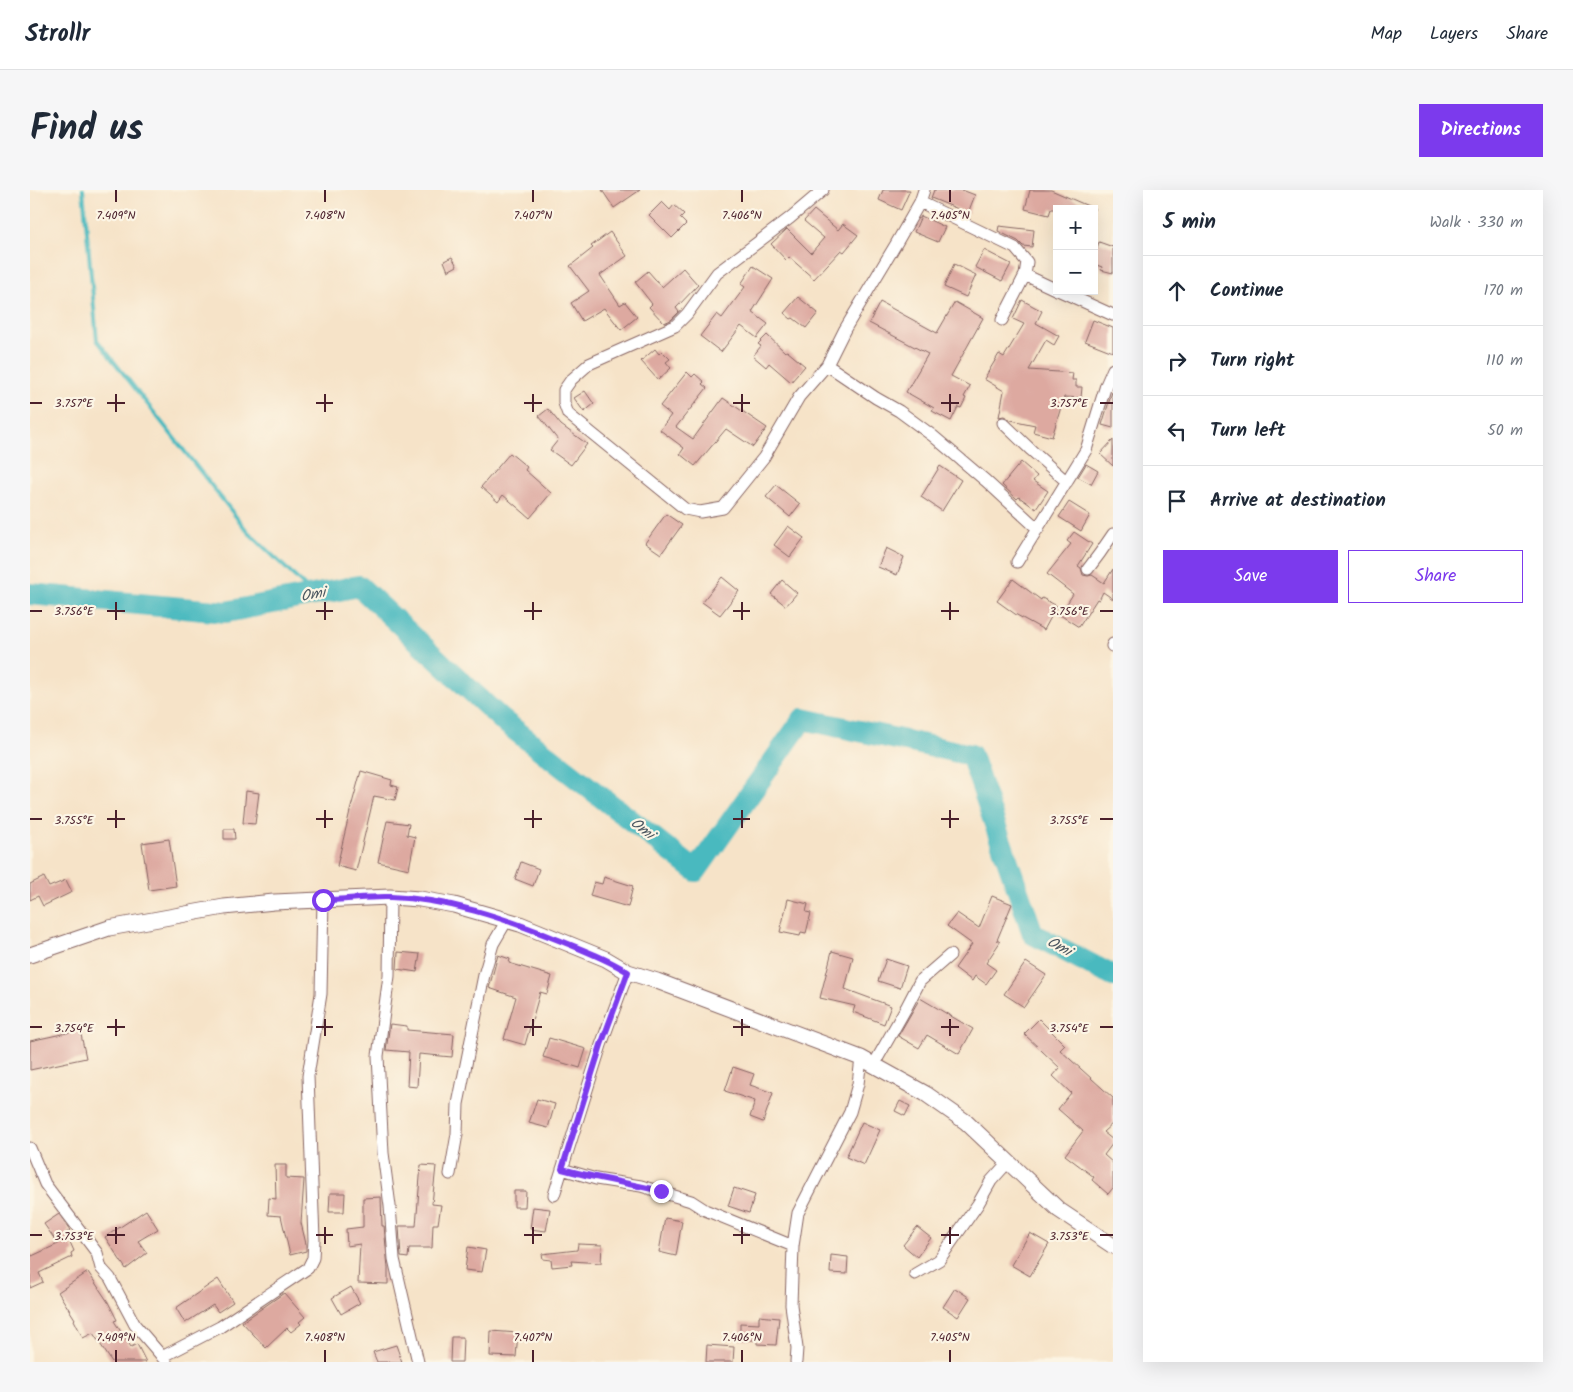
<!DOCTYPE html>
<html lang="en">
<head>
<meta charset="utf-8">
<style>
	:root { --surface:#fff; --page:#f6f6f7; --text:#1f2937; --muted:#747a83; --line:#e0e1e3; --accent:#7c3aed }
	body { margin:0; font-family:Kalam,sans-serif; background:var(--page); color:var(--text) }
	.controls { position:absolute; right:15px; top:15px; display:grid; overflow:hidden; border-radius:0px; box-shadow:0 5px 20px #0002 }
	.controls button { width:45px; height:45px; display:grid; place-items:center; padding:0; border:0; border-bottom:1px solid var(--line); background:var(--surface); color:var(--text); font:25px sans-serif }
	.stop { position:absolute; width:15px; height:15px; margin:-11px; border:4px solid #7c3aed; border-radius:50%; background:#fff }
	.stop.end { background:#7c3aed; border-color:#fff; box-shadow:0 1px 5px #0008 }
	.list { margin:0; padding:0; list-style:none }
	h2 { display:flex; justify-content:space-between; align-items:center; height:65px; margin:0; padding:0 20px; font-size:21px }
	h2 small { font-size:16px; font-weight:400; color:var(--muted) }
	.list li { display:grid; grid-template-columns:32px 1fr auto; gap:15px; align-items:center; box-sizing:border-box; height:70px; padding:0 20px; border-top:1px solid var(--line) }
	.list b { display:block; font-size:19px; white-space:nowrap }
	.list em { font-size:16px; font-style:normal; color:var(--muted) }
	.actions { display:flex; gap:10px; padding:15px 20px }
	.actions a { flex:1; padding:11px 0; border:1px solid var(--accent); border-radius:0px; text-align:center; font-size:18px; color:var(--accent) }
	.actions .main { background:var(--accent); color:#fff }
	.icon { flex:none; width:28px; height:28px; fill:none; stroke:currentColor; stroke-width:2; stroke-linecap:round; stroke-linejoin:round }
	.map { position:relative; flex:none; width:1083px; height:1172px; overflow:hidden; border-radius:0px }
	header { display:flex; align-items:center; gap:30px; box-sizing:border-box; height:70px; padding:0 25px; background:var(--surface); border-bottom:1px solid var(--line) }
	header strong { font-size:24px }
	nav { display:flex; gap:28px; margin-inline-start:auto; font-size:18px }
	.intro { display:flex; align-items:center; justify-content:space-between; box-sizing:border-box; height:120px; padding:0 30px }
	h1 { margin:0; font-size:35px }
	.button { padding:12px 22px; border-radius:0px; background:var(--accent); color:#fff; font-size:18px; font-weight:700 }
	main { display:flex; gap:30px; padding:0 30px }
	aside { flex:1; background:var(--surface); border-radius:0px; box-shadow:0 5px 20px #0002 }
	.map>svg:first-child { display:block }
	.lines { fill:none; stroke-linecap:round; stroke-linejoin:round }
	.stream { stroke:#49b9bf; stroke-width:4 }
	.river { stroke:#49b9bf; stroke-width:22 }
	.building { fill:#dda9a0 }
	.minor-casing { stroke:#866462; stroke-width:13 }
	.secondary-casing { stroke:#866462; stroke-width:17 }
	.minor { stroke:#fff; stroke-width:11 }
	.secondary { stroke:#fff; stroke-width:15 }
	.route { stroke:#7c3aed; stroke-width:6 }
	.ticks { fill:none; stroke:#4a1f2b; stroke-width:2 }
	.labels { text-anchor:middle; dominant-baseline:central; stroke-width:4.5; stroke-linejoin:round; paint-order:stroke }
	.water-label { font-size:15px; font-style:italic; fill:#4a555f; stroke:#fcf5e5 }
	.ticks-label { font-size:12px; text-anchor:middle; fill:#4a1f2b; stroke:#fcf5e5; stroke-width:4.5; stroke-linejoin:round; paint-order:stroke }
</style>
</head>
<body>
<header>
<strong>Strollr</strong>
<nav><a>Map</a><a>Layers</a><a>Share</a></nav>
</header>
<div class="intro"><h1>Find us</h1><a class="button">Directions</a></div>
<main>
<div class="map">
<svg width="1083" height="1172" viewBox="0 0 1083 1172">
	<rect width="100%" height="100%" fill="#fcf5e5"/>
	<filter id="ink" filterUnits="userSpaceOnUse"><feTurbulence type="fractalNoise" baseFrequency=".02" numOctaves="2"/><feDisplacementMap in="SourceGraphic" scale="10" xChannelSelector="R" yChannelSelector="G"/><feConvolveMatrix kernelMatrix="1 2 1 2 8 2 1 2 1" color-interpolation-filters="sRGB"/></filter>
	<filter id="wash" filterUnits="userSpaceOnUse"><feTurbulence type="fractalNoise" baseFrequency=".0096" numOctaves="4" result="noise"/><feDisplacementMap in="SourceGraphic" scale="20" xChannelSelector="R" yChannelSelector="G"/><feGaussianBlur stdDeviation="1.12" result="paint"/><feColorMatrix in="noise" values="0 0 0 0 0 0 0 0 0 0 0 0 0 0 0 0 0 1.4 0 .05"/><feComposite in="paint" operator="in"/></filter>
	<g filter="url(#wash)">
		<rect width="100%" height="100%" fill="#f6e3c8"/>
		<g class="lines">
			<path class="stream" d="M53 0 67 150 218 342 284 405"/>
			<path class="river" d="M0 404 196 422 329 396 471 529 666 681 773 529 941 565 1003 744 1083 786"/>
		</g>
		<g id="blocks">
			<path class="building" d="M572 0H610L584 18Z
				M853 0H880L871 20 849 10Z
				M904 0H932L945 5 938 23 901 8Z
				M1000 0H1021L1065 19H1021L1019 25 995 19Z
				M632 12 640 20 644 15 654 24 650 28 656 34 642 48 619 25Z
				M784 20 808 40 813 34 828 45 814 62 811 60 784 89 759 67 756 70 741 54 757 39 781 63 794 48 774 31Z
				M891 26 915 37 908 52 884 42Z
				M969 36 1004 40 1002 57 993 56 988 51 968 41Z
				M580 42 597 66 570 85 590 115 595 112 607 127 591 140 574 118 552 131 541 113 559 101 540 76 563 58 561 56Z
				M1069 52 1083 57V83L1071 80 1072 77 1064 74V67Z
				M954 60 981 74 972 91 945 77Z
				M422 67 427 76 418 81 414 71Z
				M924 74 946 85 936 107 914 97Z
				M723 76 743 89 722 122 738 134 727 148 711 136 691 162 670 146 687 124 692 128 715 97 711 94Z
				M653 78 668 95 646 118 649 122 641 130 634 133 619 117 622 114 605 92 618 81 632 97Z
				M768 107 788 123 776 138 763 128 761 129 754 123Z
				M992 110 1012 121 1006 133 1029 146 1024 155 1016 150 999 180 1043 183 1042 190H1046V197H1052L1051 208 1034 207 1022 247 1003 242 1005 235 981 230 974 226 969 227 974 201 954 189 969 164 974 167 994 134 983 129Z
				M850 112 907 143 925 112 953 128 921 186 940 196 934 207 936 208 931 218 928 217 921 231 902 221 904 218 876 202 898 164 839 133Z
				M1063 130 1083 138V162L1055 151Z
				M737 145 755 162 757 161 775 176 761 192 739 173 736 177 723 166 731 156 728 154Z
				M625 159 629 164 632 161 640 169 636 172 641 178 628 190 611 171Z
				M657 182 662 187 665 184 674 192 672 194 677 198 646 237 663 249 693 208 737 238 723 257 696 239 665 276 650 264 654 258 630 240 641 225 630 216Z
				M555 201 564 214 554 222 544 208Z
				M1082 202 1083 203V238L1072 235Z
				M518 219 531 235 557 254 541 275 520 260 528 250 509 226Z
				M1083 250V276L1070 264Z
				M480 263 497 277 495 280 521 303 500 328 473 305 468 312 451 297Z
				M991 272 1007 286 1003 291 1018 301 1006 319 989 307 987 309 972 295Z
				M1056 274 1068 281 1061 294 1048 287Z
				M910 276 931 290 912 321 891 307Z
				M746 295 770 314 760 327 736 307Z
				M1039 312 1060 325 1051 341 1029 327Z
				M636 324 652 335 631 364 615 353Z
				M758 336 774 348 760 367 744 355Z
				M1044 342 1062 354 1048 376 1051 378 1053 385 1058 386 1062 385 1074 393 1083 379V409L1073 402 1069 410 1067 409 1049 437 1030 425 1043 404 1017 384 1041 354 1037 351Z
				M856 358 874 367 867 385 848 377Z
				M692 387 709 401 690 425 672 412Z
				M983 389 1011 410 1012 408 1027 416 1014 440 985 424 967 411Z
				M752 390 767 403 756 416 741 404Z
				M331 581 362 590 361 595 368 597 365 610 344 606 326 681 307 676 320 621Z
				M216 601 229 603 225 634 213 633Z
				M357 631 379 634 377 645 385 647 379 679 348 672Z
				M194 639H204L205 649H194Z
				M139 649 146 696 119 700 112 653Z
				M491 672 509 679 503 696 485 689Z
				M14 687 19 697 36 690 42 702 13 716 8 706 0 710V694Z
				M574 687 603 696 598 717 560 706 564 692 572 694Z
				M962 706 982 714 967 750 970 752 956 773 966 780 956 794 945 786 942 791 925 778 942 754 917 736 927 723 949 738Z
				M758 709 778 714 776 722 781 723 776 743 771 742 770 746 750 742Z
				M802 761 823 767 815 799 861 816 854 834 823 822 825 816 790 808Z
				M368 762 390 764 387 782 367 779Z
				M468 765 480 769 479 773 522 786 517 804 510 802 495 855 474 849 486 807 459 798Z
				M856 769 877 776 870 798 848 791Z
				M996 772 1016 785 994 817 974 804Z
				M890 808 943 839 929 864 897 845 889 858 868 846Z
				M1009 829 1035 855 1030 860 1083 908V933L1073 942 1083 950V953L1074 965 1083 973V998L1078 1004 1062 990 1064 987 1035 965 1053 941 1028 919 1041 903 1023 886 1030 878 994 844Z
				M360 834 377 836V840L424 844 422 867 389 864 387 897 377 896 379 862 356 860Z
				M50 840 56 868 0 880V851Z
				M519 848 556 859 550 878 513 867Z
				M703 877 724 884 720 895 743 903 733 932 720 927 725 911 695 901Z
				M507 909 525 914 518 938 499 933Z
				M870 911 880 916 875 926 865 921Z
				M832 932 850 940 834 975 816 967Z
				M245 975H256V988L274 989 271 1033 276 1054V1061L260 1065 251 1026 238 1025 239 1008 246 1009Z
				M391 975 406 976 402 1014 411 1015 408 1034H403L402 1058H379L378 1068 371 1067 369 1036H386Z
				M704 998 725 1005 719 1023 698 1016Z
				M484 1001H496L495 1017H484Z
				M300 1003H315L314 1022H299Z
				M351 1007 352 1036H354L358 1078V1094L328 1093 330 1054 317 1056 316 1039 333 1037V1008Z
				M503 1017 520 1019 516 1041 500 1039Z
				M116 1020 128 1039 108 1051 117 1063 96 1079 75 1047Z
				M29 1024 40 1040 36 1043 44 1061 41 1063 42 1067 9 1083 13 1092 0 1098V1062L2 1066 28 1054 14 1034Z
				M635 1028 652 1031 646 1066 629 1062Z
				M887 1037 901 1048 887 1067 873 1055Z
				M1000 1043 1019 1054 1000 1086 981 1075Z
				M548 1054 572 1055 571 1073 541 1071 542 1075 522 1077 521 1070 513 1069 512 1064 547 1060Z
				M438 1057 456 1060 452 1082 435 1080Z
				M801 1065 818 1067 817 1084 800 1083Z
				M58 1082 78 1112 87 1130 84 1131 101 1157 107 1154 116 1172H82L63 1143 53 1148 44 1130 45 1129 28 1102Z
				M188 1089 203 1112 188 1122 183 1115 155 1133 146 1118Z
				M321 1097 330 1113 311 1124 302 1108Z
				M925 1098 940 1108 928 1127 913 1117Z
				M254 1103 275 1127 269 1132 271 1134 261 1142 257 1138 236 1158 212 1132Z
				M729 1126 749 1128 746 1155 727 1154V1150H710V1133L729 1134Z
				M461 1141 488 1143 486 1167 460 1166Z
				M421 1147H433L432 1172H420Z
				M366 1155 372 1172H347L343 1162Z
				M677 1155 704 1157 703 1172H676Z"/>
		</g>
	</g>
	<g filter="url(#ink)">
		<use href="#blocks" fill-opacity="0" stroke="#866462" stroke-width="1"/>
		<g class="lines">
			<g class="minor-casing">
				<path id="minor" d="M793 0 760 28 687 83 657 124 645 136 559 174 541 190 534 200V213L538 224 655 319 670 322 693 318 734 267 769 207 797 175 815 139 866 54 890 12 894 0
					M890 12 985 58 997 72 995 85 1027 100
					M1030 101 1083 125
					M972 130 995 85
					M797 175 846 208 869 221 903 246 956 291 1008 339
					M973 233 1001 260 1037 292
					M987 372 1056 260 1076 195 1083 179
					M1058 379 1070 363 1083 344
					M1082 456 1083 454
					M360 707 359 786 348 866 353 963 360 1016 364 1069 388 1172
					M843 876 876 818 890 791 920 765
					M0 958 15 994 67 1063 71 1078 80 1088 105 1135 136 1171
					M532 979 566 989 611 996 661 1011 675 1020 763 1056
					M420 984 427 944 428 914 454 785 463 754 477 730
					M524 1005 571 855 598 782
					M885 1084 909 1070 948 1014 961 991 979 971
					M132 1167 190 1137 278 1078 283 1068 284 1050 278 886 291 804 293 710
					M766 1172 767 1158 761 1115 763 1056 768 1023 820 922 828 894 831 868"/>
			</g>
			<g class="secondary-casing">
				<path id="secondary" d="M0 765 79 738 194 717 244 712 360 707 390 709 424 715 490 734 576 769 598 782 627 791 831 868 896 904 936 932 1029 1020 1083 1056"/>
			</g>
			<use href="#minor" class="minor"/>
			<use href="#secondary" class="secondary"/>
		</g>
	</g>
	<g class="lines" filter="url(#ink)">
		<path class="route" d="M293 710C316 710 339 706 361 707 418 709 474 728 526 749 551 759 575 768 598 782L571 855 532 979C564 988 598 993 631 1001"/>
	</g>
	<path class="ticks" d="M86 0V12M295 0V12M503 0V12M712 0V12M920 0V12M86 204V222M295 204V222M503 204V222M712 204V222M920 204V222M0 213H12M77 213H95M286 213H303M494 213H512M703 213H720M911 213H929M1070 213H1083M86 412V430M295 412V430M503 412V430M712 412V430M920 412V430M0 421H12M77 421H95M286 421H303M494 421H512M703 421H720M911 421H929M1070 421H1083M86 620V638M295 620V638M503 620V638M712 620V638M920 620V638M0 629H12M77 629H95M286 629H303M494 629H512M703 629H720M911 629H929M1070 629H1083M86 829V846M295 829V846M503 829V846M712 829V846M920 829V846M0 837H12M77 837H95M286 837H303M494 837H512M703 837H720M911 837H929M1070 837H1083M86 1037V1054M295 1037V1054M503 1037V1054M712 1037V1054M920 1037V1054M0 1045H12M77 1045H95M286 1045H303M494 1045H512M703 1045H720M911 1045H929M1070 1045H1083M86 1160V1172M295 1160V1172M503 1160V1172M712 1160V1172M920 1160V1172"/>
	<g class="labels">
		<g class="water-label">
			<text transform="translate(283 405) rotate(-11)">Omi</text>
			<text transform="translate(612 639) rotate(38)">Omi</text>
			<text transform="translate(1029 757) rotate(28)">Omi</text>
		</g>
	</g>
	<g class="ticks-label">
		<text x="86" y="29">7.409°N</text>
		<text x="295" y="29">7.408°N</text>
		<text x="503" y="29">7.407°N</text>
		<text x="712" y="29">7.406°N</text>
		<text x="920" y="29">7.405°N</text>
		<text x="1039" y="217">3.757°E</text>
		<text x="44" y="217">3.757°E</text>
		<text x="1039" y="425">3.756°E</text>
		<text x="44" y="425">3.756°E</text>
		<text x="1039" y="634">3.755°E</text>
		<text x="44" y="634">3.755°E</text>
		<text x="1039" y="842">3.754°E</text>
		<text x="44" y="842">3.754°E</text>
		<text x="1039" y="1050">3.753°E</text>
		<text x="44" y="1050">3.753°E</text>
		<text x="86" y="1151">7.409°N</text>
		<text x="295" y="1151">7.408°N</text>
		<text x="503" y="1151">7.407°N</text>
		<text x="712" y="1151">7.406°N</text>
		<text x="920" y="1151">7.405°N</text>
	</g>
</svg>
<div class="controls">
<button>+</button>
<button>−</button>
</div>
<div class="stop" style="left:293px;top:710px"></div>
<div class="stop end" style="left:631px;top:1001px"></div>
</div>
<aside>
<h2>5 min<small>Walk · 330 m</small></h2>
<ul class="list">
<li><svg class="icon" aria-label="ahead" viewBox="0 0 24 24"><path d="M12 20V5M6 11l6-6 6 6"/></svg><div><b>Continue</b></div><em>170 m</em></li>
<li><svg class="icon" aria-label="right" viewBox="0 0 24 24"><path d="M7 20v-9h11M14 6l5 5-5 5"/></svg><div><b>Turn right</b></div><em>110 m</em></li>
<li><svg class="icon" aria-label="left" viewBox="0 0 24 24"><path d="M17 20v-9H6M10 6l-5 5 5 5"/></svg><div><b>Turn left</b></div><em>50 m</em></li>
<li><svg class="icon" aria-label="arrive" viewBox="0 0 24 24"><path d="M6 21V4h12l-3 4 3 4H6"/></svg><div><b>Arrive at destination</b></div></li>
</ul>
<div class="actions"><a class="main">Save</a><a>Share</a></div>
</aside>
</main>
</body>
</html>
